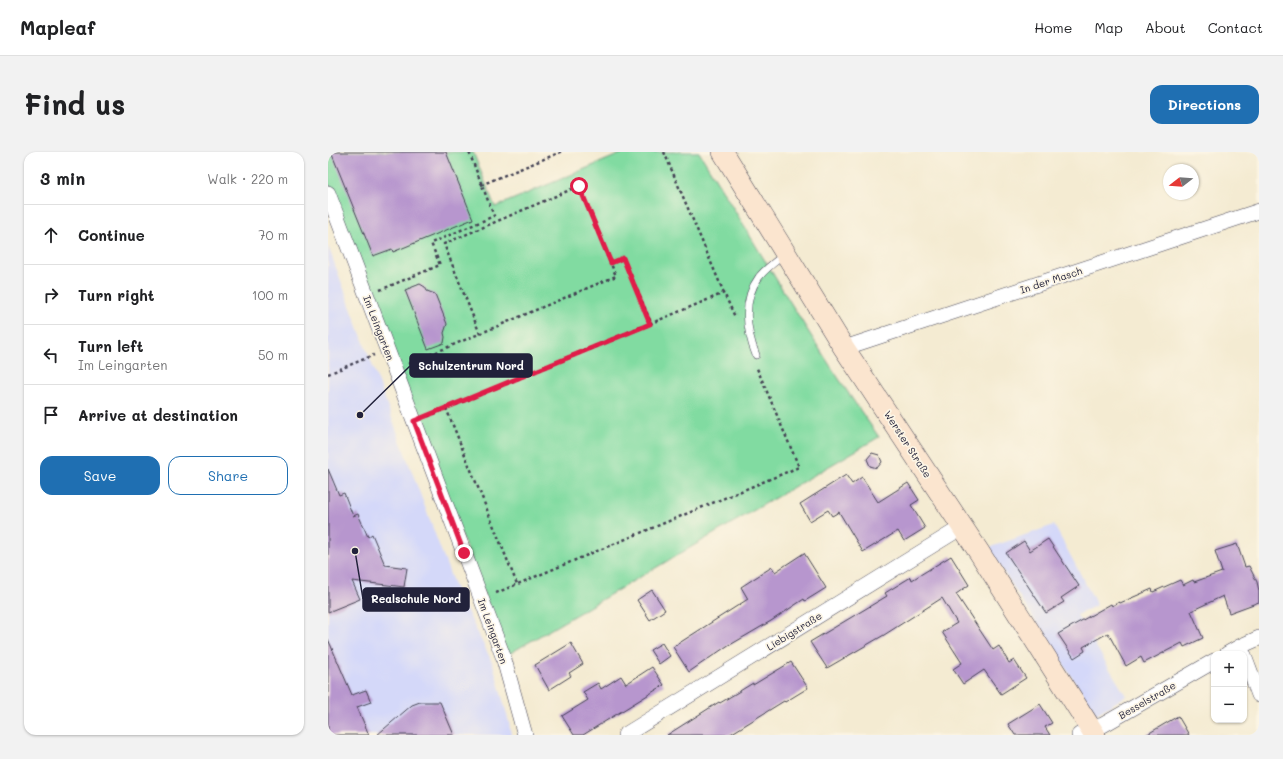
<!DOCTYPE html>
<html lang="en">
<head>
<meta charset="utf-8">
<style>
	:root { --surface:#fff; --page:#f2f2f2; --text:#202124; --muted:#757577; --line:#e0e0e0; --accent:#1f6fb2 }
	body { margin:0; font-family:Mali,sans-serif; background:var(--page); color:var(--text) }
	.controls { position:absolute; right:12px; bottom:12px; display:grid; overflow:hidden; border-radius:8px; box-shadow:0 1px 3px #0004 }
	.controls button { width:36px; height:36px; display:grid; place-items:center; padding:0; border:0; border-bottom:1px solid var(--line); background:var(--surface); color:var(--text); font:20px sans-serif }
	.compass { position:absolute; left:835px; top:12px; width:36px; height:36px; border-radius:50%; background:var(--surface); box-shadow:0 1px 3px #0004; rotate:253deg }
	.stop { position:absolute; width:12px; height:12px; margin:-9px; border:3px solid #e11d48; border-radius:50%; background:#fff }
	.stop.end { background:#e11d48; border-color:#fff; box-shadow:0 1px 4px #0008 }
	.list { margin:0; padding:0; list-style:none }
	h2 { display:flex; justify-content:space-between; align-items:center; height:52px; margin:0; padding:0 16px; font-size:17px }
	h2 small { font-size:13px; font-weight:400; color:var(--muted) }
	.list li { display:grid; grid-template-columns:26px 1fr auto; gap:12px; align-items:center; box-sizing:border-box; height:60px; padding:0 16px; border-top:1px solid var(--line) }
	.list b { display:block; font-size:15px; white-space:nowrap }
	.list p { margin:0; font-size:13px; white-space:nowrap; color:var(--muted) }
	.list em { font-size:13px; font-style:normal; color:var(--muted) }
	.actions { display:flex; gap:8px; padding:12px 16px }
	.actions a { flex:1; padding:9px 0; border:1px solid var(--accent); border-radius:12px; text-align:center; font-size:14px; color:var(--accent) }
	.actions .main { background:var(--accent); color:#fff }
	.icon { flex:none; width:22px; height:22px; fill:none; stroke:currentColor; stroke-width:2; stroke-linecap:round; stroke-linejoin:round }
	.map { position:relative; flex:none; width:931px; height:583px; overflow:hidden; border-radius:12px }
	header { display:flex; align-items:center; gap:24px; box-sizing:border-box; height:56px; padding:0 20px; background:var(--surface); border-bottom:1px solid var(--line) }
	header strong { font-size:19px }
	nav { display:flex; gap:22px; margin-inline-start:auto; font-size:14px }
	.intro { display:flex; align-items:center; justify-content:space-between; box-sizing:border-box; height:96px; padding:0 24px }
	h1 { margin:0; font-size:28px }
	.button { padding:10px 18px; border-radius:12px; background:var(--accent); color:#fff; font-size:14px; font-weight:700 }
	main { display:flex; gap:24px; padding:0 24px }
	aside { flex:1; background:var(--surface); border-radius:12px; box-shadow:0 1px 3px #0004 }
	.map>svg:first-child { display:block }
	.built { fill:#d4d8f9 }
	.green { fill:#81dba1; stroke:#527e6e }
	.building { fill:#b796ce }
	.lines { fill:none; stroke-linecap:round; stroke-linejoin:round }
	.service-casing { stroke:#424052; stroke-width:8 }
	.minor-casing { stroke:#424052; stroke-width:16 }
	.secondary-casing { stroke:#424052; stroke-width:22 }
	.path { stroke:#424052; stroke-width:2.5; stroke-dasharray:3 3; stroke-linecap:butt }
	.service { stroke:#fff; stroke-width:7 }
	.minor { stroke:#fff; stroke-width:15 }
	.secondary { stroke:#fbe5cf; stroke-width:21 }
	.route { stroke:#e11d48; stroke-width:5 }
	.labels { text-anchor:middle; dominant-baseline:central; stroke-width:3.5; stroke-linejoin:round; paint-order:stroke }
	.street-label { font-size:10px; fill:#22223b; stroke:#fcf5e5 }
	.leader { fill:none; stroke:#22223b; stroke-width:1.5 }
	.callout-dot { fill:#22223b; stroke:#fcf5e5; stroke-width:1.5 }
	.callout { fill:#22223b; stroke:#22223b; stroke-width:1.5 }
	.callout-label { font-size:11px; text-anchor:middle; font-weight:bold; fill:#fff }
</style>
</head>
<body>
<header>
<strong>Mapleaf</strong>
<nav><a>Home</a><a>Map</a><a>About</a><a>Contact</a></nav>
</header>
<div class="intro"><h1>Find us</h1><a class="button">Directions</a></div>
<main>
<aside>
<h2>3 min<small>Walk · 220 m</small></h2>
<ul class="list">
<li><svg class="icon" aria-label="ahead" viewBox="0 0 24 24"><path d="M12 20V5M6 11l6-6 6 6"/></svg><div><b>Continue</b></div><em>70 m</em></li>
<li><svg class="icon" aria-label="right" viewBox="0 0 24 24"><path d="M7 20v-9h11M14 6l5 5-5 5"/></svg><div><b>Turn right</b></div><em>100 m</em></li>
<li><svg class="icon" aria-label="left" viewBox="0 0 24 24"><path d="M17 20v-9H6M10 6l-5 5 5 5"/></svg><div><b>Turn left</b><p>Im Leingarten</p></div><em>50 m</em></li>
<li><svg class="icon" aria-label="arrive" viewBox="0 0 24 24"><path d="M6 21V4h12l-3 4 3 4H6"/></svg><div><b>Arrive at destination</b></div></li>
</ul>
<div class="actions"><a class="main">Save</a><a>Share</a></div>
</aside>
<div class="map">
<svg width="931" height="583" viewBox="0 0 931 583">
	<rect width="100%" height="100%" fill="#fcf5e5"/>
	<filter id="ink" filterUnits="userSpaceOnUse"><feTurbulence type="fractalNoise" baseFrequency=".025" numOctaves="2"/><feDisplacementMap in="SourceGraphic" scale="8" xChannelSelector="R" yChannelSelector="G"/><feConvolveMatrix kernelMatrix="1 2 1 2 8 2 1 2 1" color-interpolation-filters="sRGB"/></filter>
	<filter id="wash" filterUnits="userSpaceOnUse"><feTurbulence type="fractalNoise" baseFrequency=".012" numOctaves="4" result="noise"/><feDisplacementMap in="SourceGraphic" scale="16" xChannelSelector="R" yChannelSelector="G"/><feGaussianBlur stdDeviation="0.9" result="paint"/><feColorMatrix in="noise" values="0 0 0 0 0 0 0 0 0 0 0 0 0 0 0 0 0 1.4 0 .05"/><feComposite in="paint" operator="in"/></filter>
	<g filter="url(#wash)">
		<rect width="100%" height="100%" fill="#f4ebd2"/>
		<path class="built" d="M0 94 126 433 165 512 181 570 183 583H0Z
			M726 373 769 453 749 463 798 544 768 562 660 396Z"/>
		<path class="green" d="M0 0H145L167 55 297 0H371C430 95 485 194 551 285L179 503 0 31Z"/>
		<g id="blocks">
			<path class="building" d="M3 0H118L145 67 65 100 64 97 45 104Z
				M92 132 97 135 99 139 107 142 119 172 116 181 117 185 116 191 100 197 77 138Z
				M544 301 551 303 554 310 549 316 542 314 539 307Z
				M0 317 11 343 16 341 25 364 30 362 40 385 44 382 57 413 79 416 76 435 24 429 32 447 0 460Z
				M518 323 524 332 534 325 550 350 580 331 591 348 583 353 597 376 576 389 570 379 535 400 511 360 504 364 500 358 482 369 472 352Z
				M720 387 751 434 733 446 736 450 718 461 678 401 696 389 702 399Z
				M909 392 917 415 921 414 929 430 931 439V450L901 461 895 444 863 459 875 486 856 495 854 491 816 511 813 505 798 514 780 481 755 495 757 499 746 506 730 482 783 452 784 454 791 450 792 451 824 437 825 440 852 428 855 433 865 428 866 430 894 420 887 399Z
				M476 401 498 436 477 449 476 447 443 469 402 493V492L361 520 345 495 420 447 413 435 444 415 447 420Z
				M623 404 641 433 628 442 665 498 671 494 681 511 686 508 698 526 673 542 656 518 635 532 625 517 634 511 614 480 629 471 614 446 556 483 499 516 482 490 559 444 557 441 583 425 584 428Z
				M324 438 337 458 322 468 309 448Z
				M0 487 24 543 38 538 43 550 29 555 41 583H0Z
				M243 491 255 512 241 521 243 524 221 538 207 513Z
				M334 491 342 504 331 512 322 498Z
				M463 510 480 536 457 550 456 549 401 583H339L391 550 392 551 425 531V533Z
				M324 515 336 533 255 583H246L234 564 260 548 255 540 270 531 273 537 293 524 298 532Z
				M92 550H112L126 583H49L84 553Z
				M712 552 724 571 717 575 722 583H687L680 572Z
				M850 564 861 583H818Z"/>
		</g>
	</g>
	<g filter="url(#ink)">
		<use href="#blocks" fill-opacity="0" stroke="#424052" stroke-width="1"/>
		<g class="lines">
			<g class="service-casing">
				<path id="service" d="M428 203C418 178 414 148 431 125 438 116 448 109 457 102"/>
			</g>
			<g class="minor-casing">
				<path id="minor" d="M0 41 175 504 197 583
					M516 196 931 59
					M899 502 913 494 931 486
					M916 503 931 543
					M297 583 634 375
					M751 583 762 576 775 573 886 509"/>
			</g>
			<g class="secondary-casing">
				<path id="secondary" d="M395 0 516 196 651 400 767 583"/>
			</g>
			<path class="path" d="M336 0 396 141
				M153 33 233 0
				M283 111 295 106 323 171
				M52 138 112 113 103 91 166 64 141 0
				M80 212 288 124 251 34 116 92 152 182
				M0 222 46 203
				M118 256 189 432
				M100 264 396 141 407 165
				M168 441 471 315 428 214"/>
			<use href="#service" class="service"/>
			<use href="#minor" class="minor"/>
			<use href="#secondary" class="secondary"/>
		</g>
	</g>
	<g class="lines" filter="url(#ink)">
		<path class="route" d="M136 401 86 269 322 172 295 106 283 111 251 34"/>
	</g>
	<g class="labels">
		<g class="street-label">
			<text transform="translate(723 128) rotate(-18)">In der Masch</text>
			<text transform="translate(51 176) rotate(69)">Im Leingarten</text>
			<text transform="translate(580 292) rotate(57)">Werster Straße</text>
			<text transform="translate(165 479) rotate(70)">Im Leingarten</text>
			<text transform="translate(466 479) rotate(-32)">Liebigstraße</text>
			<text transform="translate(819 548) rotate(-30)">Besselstraße</text>
		</g>
	</g>
	<path class="leader" d="M32 263L82 214M27 399L35 447"/>
	<g class="callout-dot">
		<circle cx="32" cy="263" r="4"/>
		<circle cx="27" cy="399" r="4"/>
	</g>
	<g class="callout">
		<rect x="82" y="202" width="122" height="23" rx="4"/>
		<rect x="35" y="436" width="106" height="23" rx="4"/>
	</g>
	<g class="callout-label">
		<text x="143" y="218">Schulzentrum Nord</text>
		<text x="88" y="451">Realschule Nord</text>
	</g>
</svg>
<div class="controls">
<button>+</button>
<button>−</button>
</div>
<svg class="compass" viewBox="-18 -18 36 36"><path d="M0-13l5 13h-10z" fill="#e53935"/><path d="M0 13l5-13h-10z" fill="#757577"/></svg>
<div class="stop" style="left:251px;top:34px"></div>
<div class="stop end" style="left:136px;top:401px"></div>
</div>
</main>
</body>
</html>
